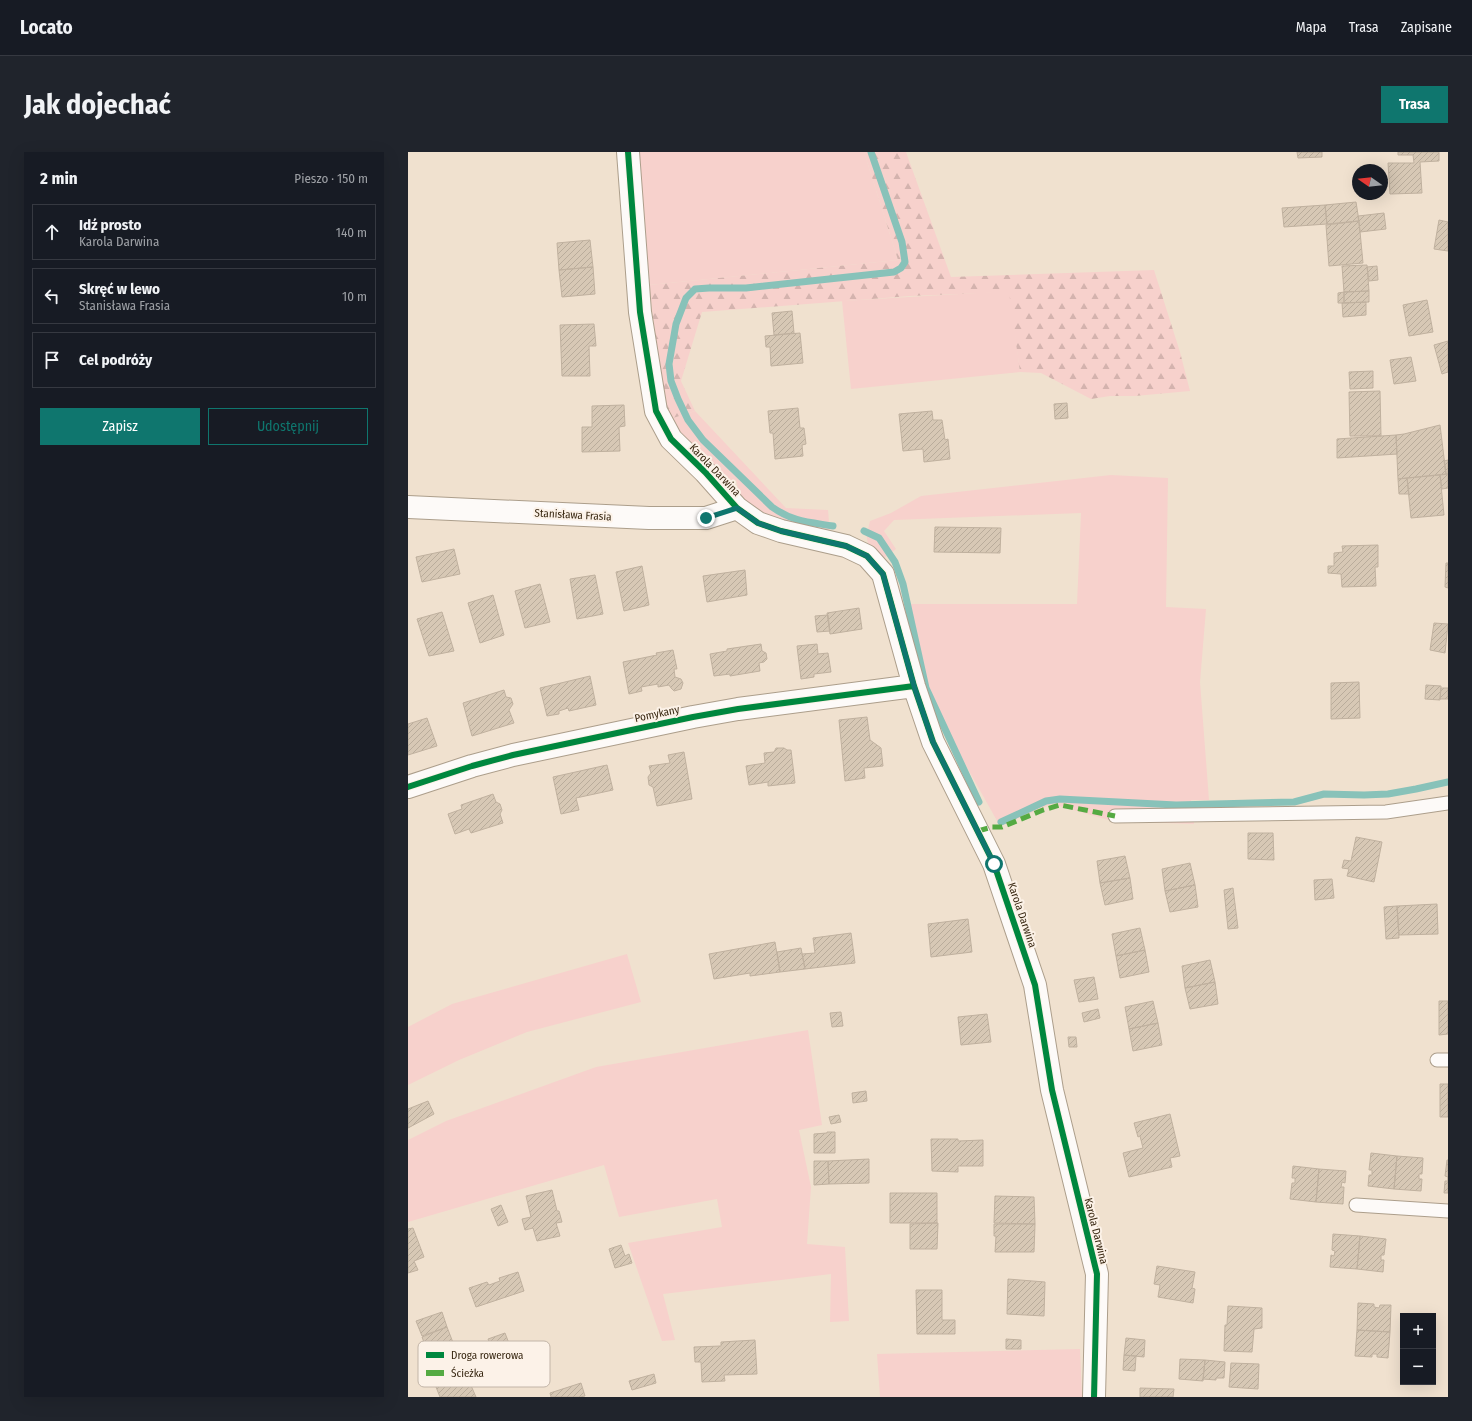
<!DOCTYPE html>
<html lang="pl">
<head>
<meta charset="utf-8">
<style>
	:root { --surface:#171b24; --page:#20242c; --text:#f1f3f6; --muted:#9ea1a6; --line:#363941; --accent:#0f766e }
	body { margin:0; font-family:"Fira Sans Condensed",sans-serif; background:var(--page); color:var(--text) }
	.controls { position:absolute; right:12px; bottom:12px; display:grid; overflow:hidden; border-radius:0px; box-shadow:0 4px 16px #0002 }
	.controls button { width:36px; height:36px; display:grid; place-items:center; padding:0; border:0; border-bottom:1px solid var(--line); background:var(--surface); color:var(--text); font:20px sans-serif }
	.compass { position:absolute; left:944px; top:12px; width:36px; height:36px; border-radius:50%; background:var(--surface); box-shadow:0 4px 16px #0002; rotate:284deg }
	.stop { position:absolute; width:12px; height:12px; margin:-9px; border:3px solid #0f766e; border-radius:50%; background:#fff }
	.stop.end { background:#0f766e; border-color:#fff; box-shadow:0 1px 4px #0008 }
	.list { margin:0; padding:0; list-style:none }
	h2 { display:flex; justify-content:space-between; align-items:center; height:52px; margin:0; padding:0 16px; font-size:17px }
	h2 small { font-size:13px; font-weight:400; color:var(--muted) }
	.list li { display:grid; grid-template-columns:26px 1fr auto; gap:12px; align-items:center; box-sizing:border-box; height:56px; margin:0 8px 8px; padding:0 8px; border:1px solid var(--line); border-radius:0px }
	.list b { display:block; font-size:15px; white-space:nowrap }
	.list p { margin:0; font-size:13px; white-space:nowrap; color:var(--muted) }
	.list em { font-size:13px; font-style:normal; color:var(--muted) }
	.actions { display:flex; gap:8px; padding:12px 16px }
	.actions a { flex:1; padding:9px 0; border:1px solid var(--accent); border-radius:0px; text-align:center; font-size:14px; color:var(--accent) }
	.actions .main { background:var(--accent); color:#fff }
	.icon { flex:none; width:22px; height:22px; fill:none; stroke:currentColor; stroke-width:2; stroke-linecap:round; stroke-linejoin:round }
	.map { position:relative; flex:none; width:1040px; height:1245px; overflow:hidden; border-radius:0px }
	header { display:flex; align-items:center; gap:24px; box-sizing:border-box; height:56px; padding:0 20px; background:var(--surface); border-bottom:1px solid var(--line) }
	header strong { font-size:19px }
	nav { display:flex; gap:22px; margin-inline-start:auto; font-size:14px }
	.intro { display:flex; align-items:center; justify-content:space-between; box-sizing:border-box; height:96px; padding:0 24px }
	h1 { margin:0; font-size:28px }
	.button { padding:10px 18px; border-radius:0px; background:var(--accent); color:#fff; font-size:14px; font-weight:700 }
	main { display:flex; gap:24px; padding:0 24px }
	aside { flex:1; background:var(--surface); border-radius:0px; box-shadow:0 4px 16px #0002 }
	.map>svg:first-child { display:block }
	.grass { fill:#f7d1cc }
	.forest { fill:url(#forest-firs) }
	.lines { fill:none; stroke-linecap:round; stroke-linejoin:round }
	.stream { stroke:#88c2b9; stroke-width:7 }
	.building { fill:url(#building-hatch); stroke:#c0b19f }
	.service-casing { stroke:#ac9e8b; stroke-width:15 }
	.minor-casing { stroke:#ac9e8b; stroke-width:24 }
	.service { stroke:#fdfaf8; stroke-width:13 }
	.minor { stroke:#fdfaf8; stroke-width:22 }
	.quiet { stroke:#55aa42; stroke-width:5; stroke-dasharray:10 5; stroke-linecap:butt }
	.cycleway-casing { stroke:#fcf2e8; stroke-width:8 }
	.cycleway { stroke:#00873e; stroke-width:6 }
	.route { stroke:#0f766e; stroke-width:5 }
	.labels { text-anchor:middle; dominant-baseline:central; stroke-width:4; stroke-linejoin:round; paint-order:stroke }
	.street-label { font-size:11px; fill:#392812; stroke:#fcf2e8 }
	.key { fill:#fcf2e8; stroke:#c2b5a8; stroke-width:1 }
	.key-label { font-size:11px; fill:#392812 }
</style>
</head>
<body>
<header>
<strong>Locato</strong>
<nav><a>Mapa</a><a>Trasa</a><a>Zapisane</a></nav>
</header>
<div class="intro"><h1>Jak dojechać</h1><a class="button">Trasa</a></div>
<main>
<aside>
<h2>2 min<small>Pieszo · 150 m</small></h2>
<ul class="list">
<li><svg class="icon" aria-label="ahead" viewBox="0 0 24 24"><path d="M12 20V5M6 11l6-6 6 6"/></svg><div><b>Idź prosto</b><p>Karola Darwina</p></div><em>140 m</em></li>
<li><svg class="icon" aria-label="left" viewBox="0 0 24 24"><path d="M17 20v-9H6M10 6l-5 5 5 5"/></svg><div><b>Skręć w lewo</b><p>Stanisława Frasia</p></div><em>10 m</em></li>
<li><svg class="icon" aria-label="arrive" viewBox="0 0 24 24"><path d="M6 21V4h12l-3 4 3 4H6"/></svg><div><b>Cel podróży</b></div></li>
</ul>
<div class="actions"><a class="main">Zapisz</a><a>Udostępnij</a></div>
</aside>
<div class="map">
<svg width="1040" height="1245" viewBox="0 0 1040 1245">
	<defs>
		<pattern id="forest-firs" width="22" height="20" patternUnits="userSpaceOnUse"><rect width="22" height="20" fill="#f7d1cc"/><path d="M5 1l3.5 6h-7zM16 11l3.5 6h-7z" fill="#d4b3ae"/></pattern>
		<pattern id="building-hatch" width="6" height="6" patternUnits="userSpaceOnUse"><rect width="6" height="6" fill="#d7c8b5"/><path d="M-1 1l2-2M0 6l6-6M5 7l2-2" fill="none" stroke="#b9ac9b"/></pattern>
	</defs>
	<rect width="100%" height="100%" fill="#f0e1cf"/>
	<path class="grass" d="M227 0H456L490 108 241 133Z
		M602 139 612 220 443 237 434 149Z
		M287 259 378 356 420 358 422 381 351 362 334 354 328 328 298 327 262 267Z
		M703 323 760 326 758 455 798 457 792 530 801 648H783L786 672 704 669 644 652 592 674 512 532 491 452H669L673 361 486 368 476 379 488 397 475 407C458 392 456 392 462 369L483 361 513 344Z
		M219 802 233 850 119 880 51 908 0 933V875L44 852Z
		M400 878 414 973 391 978 403 1035 399 1092 437 1095 441 1169 422 1170 423 1122 255 1142 267 1188 254 1189 220 1091 314 1075 309 1047 211 1065 196 1013 0 1070V988L38 969 188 915Z
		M672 1197 674 1245H472L469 1202Z"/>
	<path class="forest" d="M456 0H498L543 125 746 118 772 200 782 239 727 244H702L683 247 633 221 612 220 601 140 502 144 294 160 273 229 287 259 262 267 252 222 241 133 490 108Z"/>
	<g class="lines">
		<path class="stream" d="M425 374C400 370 385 370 364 355L295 288 280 268 270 247 263 229 261 212 268 172 278 146 287 137 301 136H338L486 120 493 116 497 110 494 90 463 0
			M456 379 471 386 487 410 495 432 518 536 571 650
			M593 670 638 649 652 647 768 653 886 650 916 642 956 643 980 642 1008 637 1040 630"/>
	</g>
	<path class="building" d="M889 0H914V5L890 6Z
		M990 0H1031V9L1012 10 1014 41 982 42 980 11H1006L1005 3H990Z
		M948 50 951 69 919 72 917 53Z
		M917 53 919 72 876 75 874 56Z
		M976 61 978 77 952 80 950 64Z
		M1031 68 1040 70V99L1026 97Z
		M951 69 955 111 921 114 918 73Z
		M182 88 185 115 151 118 149 91Z
		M959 113 961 139 936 140 934 114Z
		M969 114 970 128 961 129 959 115Z
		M185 115 187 142 154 145 151 118Z
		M961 139V150L936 151V140Z
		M936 140V151H930V141Z
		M1019 148 1025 180 1001 184 995 153Z
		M958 150V163L935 165 934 151Z
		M384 159 386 181 366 183 364 161Z
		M186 172 188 194H181L182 224H154L152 173Z
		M392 181 395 211 363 214 362 195H358L357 184Z
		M1040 189V220L1034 222 1026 193Z
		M1003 205 1008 229 986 232 982 208Z
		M965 219V236L942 237 941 220Z
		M972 239 973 284H942L941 240Z
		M659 251 660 266 647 267 646 252Z
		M216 253 217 274 211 275 212 299 174 300V275H184V254Z
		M390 256 392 276H396L398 292 394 293 395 304 367 307 365 281H362L360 259Z
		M524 259 525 268H534L537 288 540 287 542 307 516 310 515 297 495 299 491 262Z
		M1032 273 1038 322 990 327 988 283 996 282Z
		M988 283 989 302 929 306V287Z
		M1040 308V322H1038L1036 309Z
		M1040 322V336L1034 337 1032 323Z
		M1032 323 1036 363 1003 366 999 326Z
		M999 326 1001 342H991L990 327Z
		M527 375 593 376 592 401 526 400Z
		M970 393V415H967L968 434 934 435 933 422 920 421V414H926V401L935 400 934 394Z
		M46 397 52 422 14 430 8 405Z
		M1038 411H1040V436L1037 435Z
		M234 414 241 453 216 459 208 420Z
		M337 418 339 443 299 450 295 424Z
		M187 423 195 462 169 467 162 427Z
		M132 432 142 470 117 476 107 439Z
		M85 443 96 483 72 491 60 451Z
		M451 456 454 477 422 482 419 461Z
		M34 460 46 499 21 504 9 467Z
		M420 463 422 479 409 480 407 464Z
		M1026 471 1040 472 1037 501 1022 498Z
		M353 492 354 499 358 501 359 507 356 510 351 511 352 519 322 524V522L306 524 302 502 319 499V497Z
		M409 492 410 502 420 501 423 520 406 522V525L393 527 389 494Z
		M265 498 269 517H266L267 525 273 527 275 531 273 537 266 539 263 536 261 533 250 535V532L233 535 234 539 221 542 215 510 249 503 248 501Z
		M182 524 188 553 161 559 160 556 151 559V562L139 564 132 536Z
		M951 530 952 566 923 567V531Z
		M1018 533 1033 534 1032 548 1017 547Z
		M1033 536H1040V547H1032Z
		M96 538 98 545 103 546 105 552 101 558 106 571 64 584 55 551Z
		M459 565 462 588 473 596 475 614 456 616 457 626 437 629 431 568Z
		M19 566 29 594 0 603V572Z
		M368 596H376L379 598H383L387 631 360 634V630L341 633 338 614 357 611 356 601 366 600Z
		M276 600 284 647 249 654 245 635 241 633 240 625 243 621 241 614 262 611 260 603Z
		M199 613 205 638 168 646 171 658 153 662 145 625Z
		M85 642 88 650 92 652 94 658 92 662 95 671 63 681 61 677 47 682 40 662 54 657 53 653Z
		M840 681H865L866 708 840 707Z
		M948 685 974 690 966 730 939 724 941 717 934 716 936 708 943 709Z
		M717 704 722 726 692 731 689 709Z
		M782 711 787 733 757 739 754 717Z
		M722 726 725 747 697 753 692 731Z
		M924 727 926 746 907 748 906 728Z
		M787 733 790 755 762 760 757 739Z
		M825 736 830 776 820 777 816 738Z
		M1029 752 1030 782 991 783 989 754Z
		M989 754 991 786 978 787 976 755Z
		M560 767 564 800 523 805 520 772Z
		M732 776 737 798 708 804 704 782Z
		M443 781 447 811 397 817 394 802 407 801 405 786Z
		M367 790 372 820 342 824V821L306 827 301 802Z
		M393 796 397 817 372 820 369 800Z
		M737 798 741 820 712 826 708 804Z
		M802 808 807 830 777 836 774 814Z
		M686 825 690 847 671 850 666 828Z
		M807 830 810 852 782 857 777 836Z
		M745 849 750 871 721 877 717 855Z
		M1031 849H1040V882L1031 883Z
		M690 857 692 866 676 870 674 861Z
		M433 860 435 874 424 875 422 861Z
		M579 862 583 890 553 893 550 865Z
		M750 871 754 893 725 899 721 877Z
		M660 885H668L669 895H661Z
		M1032 932H1040V965H1032Z
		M458 939 459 949 445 951 444 941Z
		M20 949 26 962 0 976V957Z
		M762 962 772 1004 762 1006 764 1015 721 1025 715 1001 735 996 732 984 730 985 726 971Z
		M431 963 433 970 423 972 421 965Z
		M419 980H427V1001H406V982L419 981Z
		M523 987H550V989L575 988V1014H550V1020L524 1019Z
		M963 1001 989 1004 986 1037 960 1034 961 1023H964V1018H961Z
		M989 1004 1015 1006 1014 1022H1011V1027H1014L1013 1039 986 1037Z
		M461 1007V1031L421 1032 420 1009Z
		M1039 1008H1040V1025L1037 1024Z
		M406 1009H420L421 1032 406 1033Z
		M885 1014 911 1017 908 1050 882 1047 884 1031H887V1026H884Z
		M911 1017 938 1019 937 1031 934 1030 933 1035H936L935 1052 908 1050Z
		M1040 1025V1041H1036L1037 1029H1040Z
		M144 1038 149 1059H151L154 1070 148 1071 152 1084 129 1089 125 1076 117 1078 114 1067 123 1065 118 1044Z
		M482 1041H529V1071H482Z
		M587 1044 626 1045 627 1072 586 1071Z
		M93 1053 100 1070 90 1074 83 1057Z
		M530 1071 529 1097H502V1072Z
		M586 1072H627L626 1100H587L588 1084H586Z
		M5 1076 16 1105 6 1109 10 1118 0 1121V1077Z
		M925 1082 952 1084 949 1117 922 1115 923 1103 926 1104 927 1099 924 1098Z
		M952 1084 978 1087 976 1103H973V1108H976L975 1120 949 1117Z
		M213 1093 217 1104 221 1102 224 1111 207 1116 201 1097Z
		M749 1114 787 1120 784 1136 787 1137 785 1151 750 1145 752 1133 746 1132Z
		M110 1120 116 1139 68 1155 61 1136 79 1130 81 1133 92 1129 91 1126Z
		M600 1127 637 1130 636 1164 599 1162Z
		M508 1138H534V1168H547V1182H509Z
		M950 1151 966 1152V1155L971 1156 972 1153H983L982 1180 949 1178Z
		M820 1154 854 1156V1176L846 1177 844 1200 816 1199 817 1173H819Z
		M34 1160 39 1175 14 1184 8 1169Z
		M39 1175 49 1201 24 1211 14 1185Z
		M949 1178 982 1180 980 1206 969 1205V1202H964V1205L947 1204Z
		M97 1181 102 1194 85 1200 80 1187Z
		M718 1186 737 1188 736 1205 716 1203Z
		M598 1187 613 1188V1197H598Z
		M347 1188 349 1222 316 1223 317 1229 294 1230 293 1210H287L286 1195 313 1194V1190Z
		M716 1203 728 1204 727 1219 715 1218Z
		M772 1207 797 1208 795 1229 771 1227Z
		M797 1208 817 1210 816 1226H808V1228L795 1227Z
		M823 1211 851 1212 850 1237 821 1235Z
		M58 1222 68 1245H32L28 1235Z
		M246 1222 248 1231 224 1238 221 1229Z
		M173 1231 177 1244 172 1245H143L142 1241Z
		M732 1236 766 1237 765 1245H732Z"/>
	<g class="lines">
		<g class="service-casing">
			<path id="service" d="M707 664 978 660 1040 651
				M1029 908H1040
				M948 1053 1040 1059"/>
		</g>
		<g class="minor-casing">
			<path id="minor" d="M220 0 232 160 248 259 263 287 297 320 329 356 350 371 373 379 438 394 459 404 475 422 506 534 525 590 586 712 627 833 644 938 689 1122 686 1245
				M0 355 241 366H298L329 356
				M0 635 64 614 105 603 285 565 330 557 506 534"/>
		</g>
		<use href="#service" class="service"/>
		<use href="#minor" class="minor"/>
		<path class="quiet" d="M570 679 584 675H594L635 658 652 653 707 664"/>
		<g class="cycleway-casing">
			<path id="cycleway" d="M220 0 232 160 248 259 263 287 297 320 329 356 350 371 373 379 438 394 459 404 475 422 506 534 525 590 586 712 627 833 644 938 689 1122 686 1245
				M0 635 64 614 105 603 285 565 330 557 506 534"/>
		</g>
		<use href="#cycleway" class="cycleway"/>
	</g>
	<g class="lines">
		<path class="route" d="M298 366 329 356 350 371 373 379 438 394 459 404 475 422 506 534 525 590 586 712"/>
	</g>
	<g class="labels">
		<g class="street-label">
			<text transform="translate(307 318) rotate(46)">Karola Darwina</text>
			<text transform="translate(165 363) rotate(3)">Stanisława Frasia</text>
			<text transform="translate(249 562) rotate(-12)">Pomykany</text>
			<text transform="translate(614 763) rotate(71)">Karola Darwina</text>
			<text transform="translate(688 1079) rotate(76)">Karola Darwina</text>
		</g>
	</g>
	<rect x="10" y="1189" width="132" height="46" rx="6" class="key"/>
	<rect x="18" y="1200" width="18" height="6" fill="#00873e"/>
	<rect x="18" y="1218" width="18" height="6" fill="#55aa42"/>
	<g class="key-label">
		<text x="43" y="1207">Droga rowerowa</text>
		<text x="43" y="1225">Ścieżka</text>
	</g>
</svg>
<div class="controls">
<button>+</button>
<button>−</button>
</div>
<svg class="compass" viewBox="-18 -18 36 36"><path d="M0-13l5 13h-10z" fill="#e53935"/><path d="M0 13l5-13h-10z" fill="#9ea1a6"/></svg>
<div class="stop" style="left:586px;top:712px"></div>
<div class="stop end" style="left:298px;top:366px"></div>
</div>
</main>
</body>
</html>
